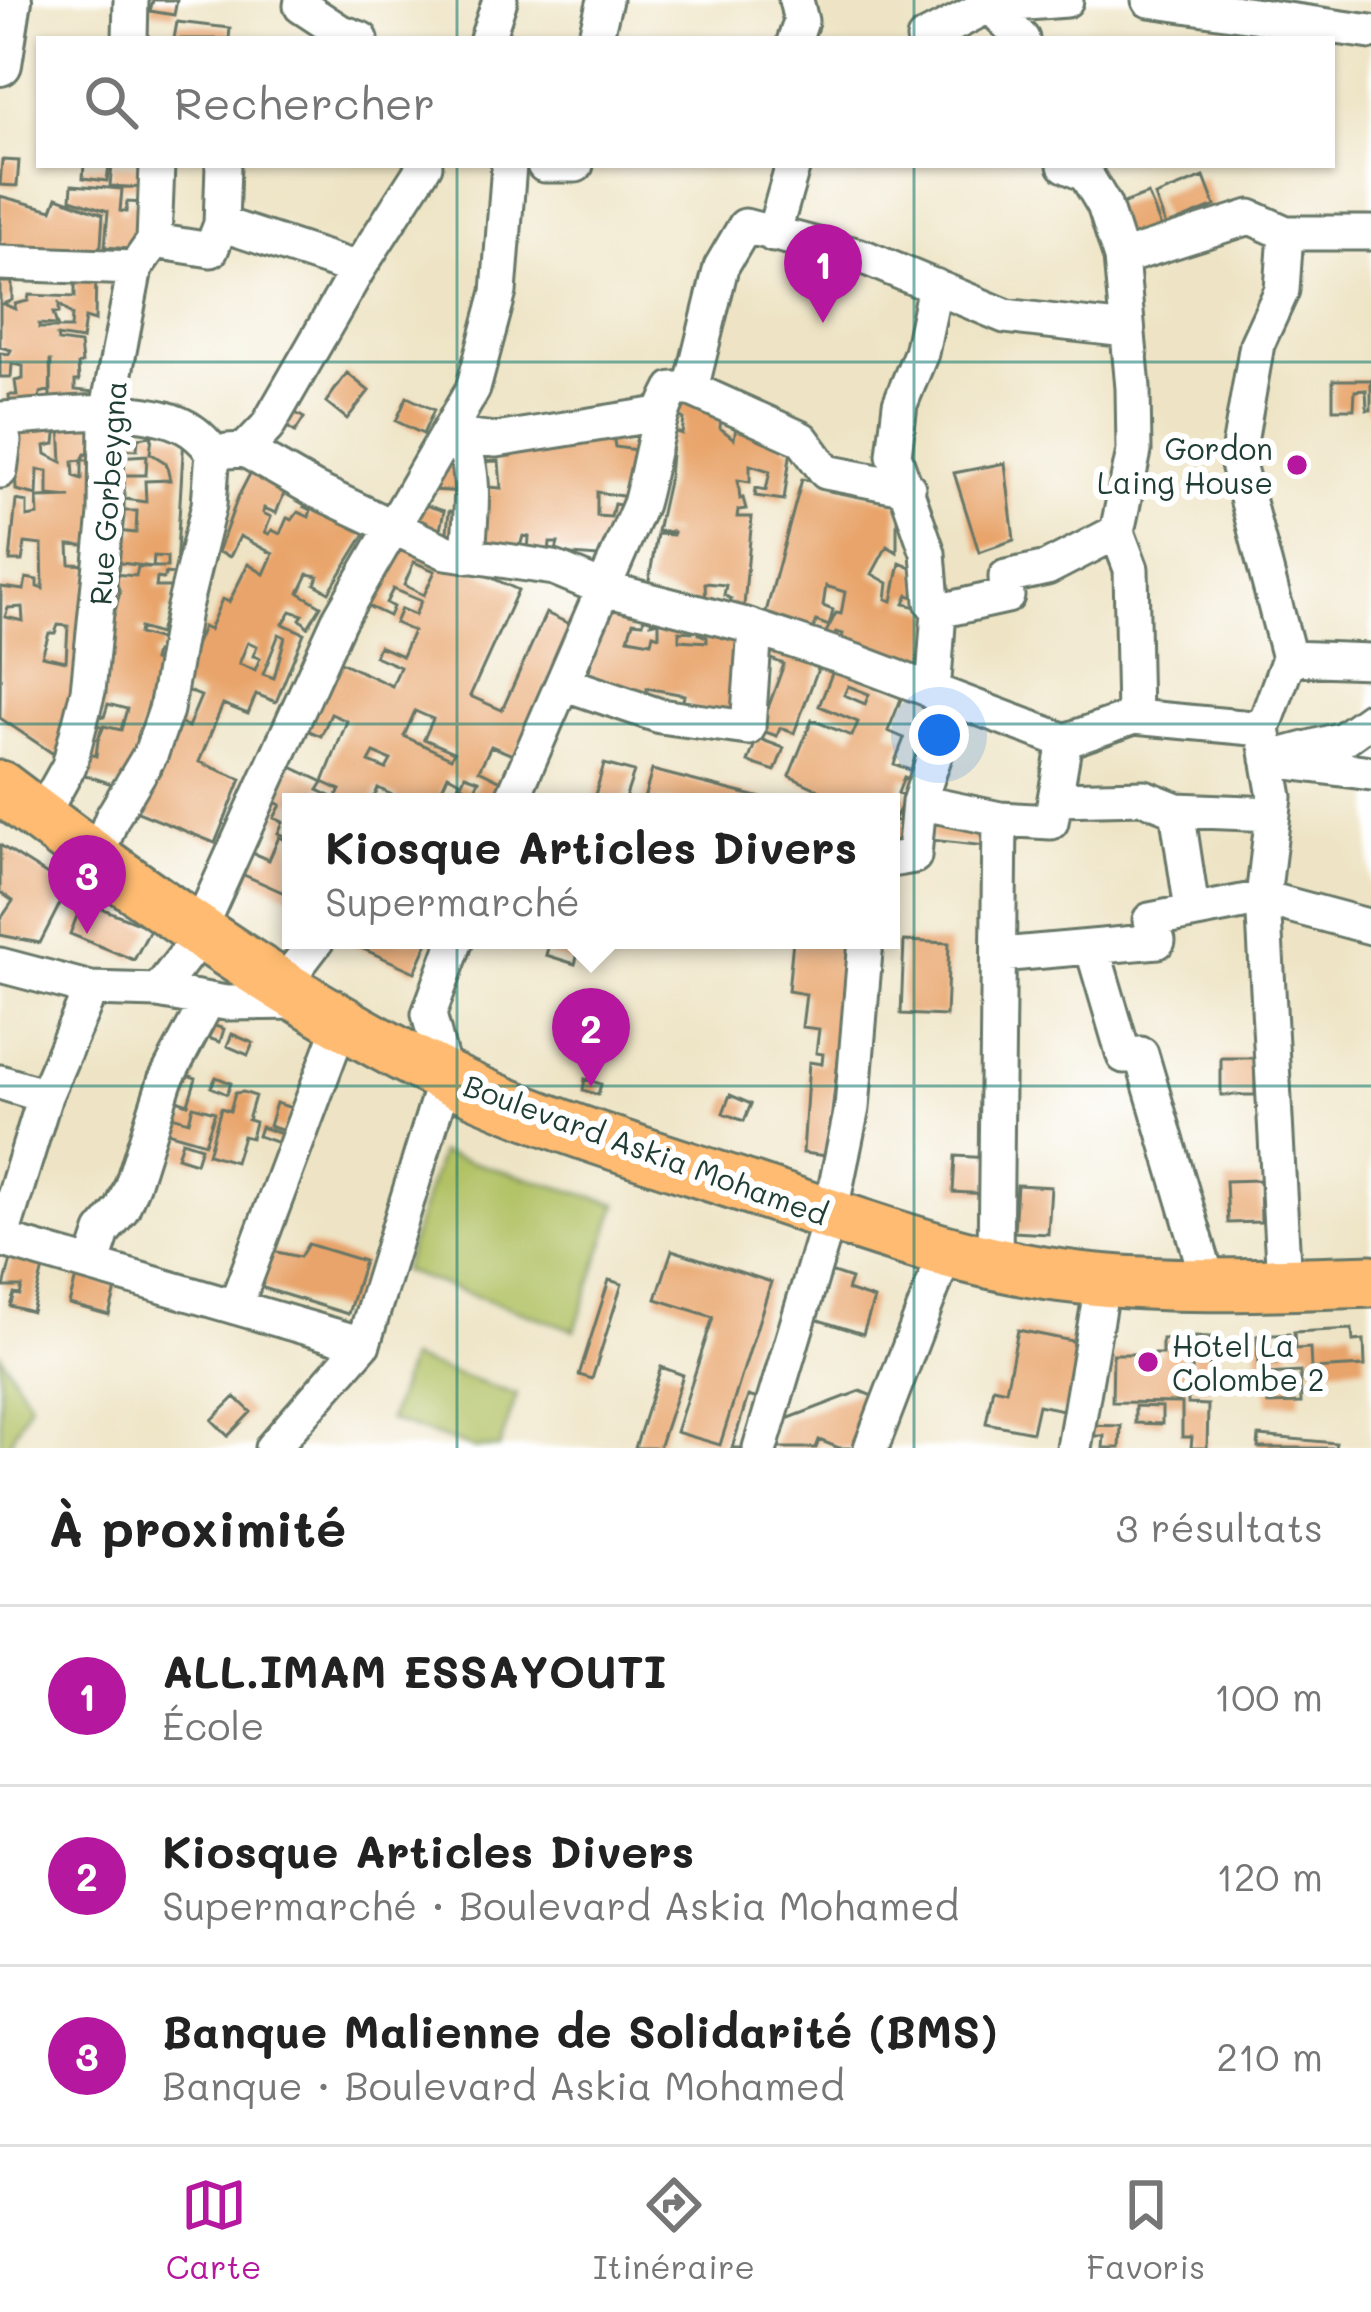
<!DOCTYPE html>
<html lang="fr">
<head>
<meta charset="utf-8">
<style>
	:root { --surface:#fff; --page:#f6f6f6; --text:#222; --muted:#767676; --line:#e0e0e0; --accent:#b5179e }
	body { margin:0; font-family:Mali,sans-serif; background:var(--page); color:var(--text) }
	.you { position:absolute; left:939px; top:735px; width:42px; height:42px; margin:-30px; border:9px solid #fff; border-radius:50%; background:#1a73e8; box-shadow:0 0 0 18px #1a73e833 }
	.badge { display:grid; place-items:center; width:78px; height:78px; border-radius:50%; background:var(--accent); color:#fff; font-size:39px; font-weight:700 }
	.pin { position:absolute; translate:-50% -99px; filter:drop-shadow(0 3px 6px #0008) }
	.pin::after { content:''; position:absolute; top:63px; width:42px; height:36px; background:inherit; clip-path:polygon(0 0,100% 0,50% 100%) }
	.popup { position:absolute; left:282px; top:793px; width:618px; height:156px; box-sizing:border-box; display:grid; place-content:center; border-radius:0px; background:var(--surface); filter:drop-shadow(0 3px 9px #0005); font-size:39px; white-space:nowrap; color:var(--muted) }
	.popup b { font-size:45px; color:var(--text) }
	.popup::after { content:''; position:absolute; left:50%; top:100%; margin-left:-24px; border:24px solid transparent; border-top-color:var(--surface) }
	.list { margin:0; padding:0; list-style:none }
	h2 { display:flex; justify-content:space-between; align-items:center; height:156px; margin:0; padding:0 48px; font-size:51px }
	h2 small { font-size:39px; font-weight:400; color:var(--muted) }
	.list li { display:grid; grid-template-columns:78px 1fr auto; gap:36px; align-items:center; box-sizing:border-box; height:180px; padding:0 48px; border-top:3px solid var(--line) }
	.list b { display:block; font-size:45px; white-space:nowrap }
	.list p { margin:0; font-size:39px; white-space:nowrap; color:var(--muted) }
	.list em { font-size:39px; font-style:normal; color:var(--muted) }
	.icon { flex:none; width:66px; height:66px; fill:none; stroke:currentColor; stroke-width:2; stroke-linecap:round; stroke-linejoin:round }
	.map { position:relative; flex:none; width:1371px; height:1448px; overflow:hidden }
	.search { position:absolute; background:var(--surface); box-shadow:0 3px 9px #0004; left:36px; right:36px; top:36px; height:132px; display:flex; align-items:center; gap:30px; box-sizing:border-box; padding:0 42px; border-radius:0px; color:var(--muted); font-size:45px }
	.sheet { height:696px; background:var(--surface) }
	nav { display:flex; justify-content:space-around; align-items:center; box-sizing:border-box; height:168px; border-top:3px solid var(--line); background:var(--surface); font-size:33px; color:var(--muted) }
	nav a { display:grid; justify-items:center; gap:6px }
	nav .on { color:var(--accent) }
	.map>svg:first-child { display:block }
	.green { fill:#b1c163; stroke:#687f4c; stroke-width:3 }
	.building { fill:#e8a46a; fill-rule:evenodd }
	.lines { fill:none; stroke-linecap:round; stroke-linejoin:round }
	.minor-casing { stroke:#677767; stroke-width:39 }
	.tertiary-casing { stroke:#677767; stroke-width:48 }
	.primary-casing { stroke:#677767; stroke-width:57 }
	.minor { stroke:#fff; stroke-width:33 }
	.tertiary { stroke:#fff; stroke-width:42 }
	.primary { stroke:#febb71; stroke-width:51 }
	.grid { fill:none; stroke:#0f766e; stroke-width:3; stroke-opacity:0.55 }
	.poi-dot { fill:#b5179e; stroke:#fff; stroke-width:4.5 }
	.labels { text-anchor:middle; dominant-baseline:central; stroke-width:12; stroke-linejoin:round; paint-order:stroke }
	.poi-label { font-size:30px; fill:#1f3d34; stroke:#fff; text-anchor:end }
	.street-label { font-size:30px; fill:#1f3d34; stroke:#fff }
</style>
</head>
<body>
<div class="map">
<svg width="1371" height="1448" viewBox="0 0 1371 1448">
	<rect width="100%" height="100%" fill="#fff"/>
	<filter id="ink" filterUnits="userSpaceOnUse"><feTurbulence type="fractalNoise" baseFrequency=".00833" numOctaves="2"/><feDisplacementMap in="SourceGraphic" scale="24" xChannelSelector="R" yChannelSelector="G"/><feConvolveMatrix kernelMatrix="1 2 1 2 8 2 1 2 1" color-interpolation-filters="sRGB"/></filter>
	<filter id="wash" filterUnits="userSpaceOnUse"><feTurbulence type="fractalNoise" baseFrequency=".004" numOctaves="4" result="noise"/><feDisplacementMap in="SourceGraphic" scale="48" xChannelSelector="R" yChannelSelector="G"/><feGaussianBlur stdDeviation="2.7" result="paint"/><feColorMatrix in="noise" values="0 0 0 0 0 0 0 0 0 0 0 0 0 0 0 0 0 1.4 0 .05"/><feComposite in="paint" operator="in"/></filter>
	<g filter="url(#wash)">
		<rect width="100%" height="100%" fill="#eee4c5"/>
		<path class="green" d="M440 1153 617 1204 575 1330 402 1271Z
			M0 1354 30 1402 7 1448H0Z
			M409 1359 517 1395 499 1448H473L389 1420Z"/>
		<g id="blocks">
			<path class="building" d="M153 0H177L174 15 150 11Z
				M177 22 230 28 229 39H174Z
				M2 160 19 161 17 186 0 185Z
				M84 165H109L107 181 83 178Z
				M112 165H148L147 188 110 186Z
				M1204 177 1215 206 1166 226 1155 196Z
				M72 185 122 189 120 211 126 212 127 202 145 203 141 250 105 247 108 211 71 199Z
				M1148 194 1161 227 1120 242 1108 209Z
				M0 196 52 210 57 197 103 214 101 245 92 256 0 253Z
				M96 270 95 321 85 318 82 340 57 336 58 341 80 344 82 363 78 365 79 381H75V390L95 392 96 404 48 405 50 395 51 361H50L51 390 40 393 39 399 47 398 48 405 10 409 9 395H17L15 381 23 379V366L12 364 11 377H0V353L9 354 11 350 0 347V282H12V300L3 304 15 309V304L28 301 29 295 75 297V271ZM59 304 72 315 71 328H39V324L57 325 53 313H59Z
				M347 373 369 391 347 419 326 402Z
				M1333 380H1371V410H1367L1366 390 1355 391 1354 409H1333Z
				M407 397 434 410 423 434 396 421Z
				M679 398 721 413 720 428 734 439 737 421 791 449 784 500 755 496 756 488 766 490 770 471 750 465V482L738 480 740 499 743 498 746 509 738 510 737 517H752L743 617 728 614 731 599 724 595 726 585 705 583 706 607 648 586 657 534 673 535V532L657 531 669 477 673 431 682 434 684 419 677 415Z
				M289 409 304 418 295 432 281 423Z
				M94 421 95 434 104 435 94 547 69 545 70 564 91 565 78 703 74 720 63 719 61 726 73 730 64 761 0 718 1 587 24 590 26 578 37 580V587L43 589 42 545 25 543 22 561H10L16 500 27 502V517L38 515 37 498 71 497 48 495V471L38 470 37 495 16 490 14 425H57L55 444 45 446 46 454 62 462 60 424ZM85 454 95 455 96 460H82V479L74 476 73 461 82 460ZM22 607 23 621 5 617 8 608ZM58 625 68 626 66 661 42 656 49 633H55Z
				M118 421 184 437 176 567 174 574 166 573 163 579 157 578 156 587H172L170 610H165L159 634 140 628 139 634 164 641 161 653 155 652 153 661 159 662 127 789 79 773 84 752 96 756 98 740 84 736 88 722 102 726 98 740 104 726 121 730 127 709 108 704 104 717 88 712 120 592 113 574 136 576 138 567H167V557L154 556 153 567 113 562 117 531 136 533 137 511H116L117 498 146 502 145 481 170 480 166 463 150 453 152 436 138 438 137 450 116 449Z
				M613 435 615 447 643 451 628 497 597 492V516L611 517 614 504 626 506 611 558 572 555 556 551 558 543H550L549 552 528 551 529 537 523 536 519 550 475 545 476 486 501 488 499 461 475 462 473 445Z
				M147 455 146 475H116L117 457Z
				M446 458 464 460 463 492 432 490V472L445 473Z
				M1005 463 1014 540 979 552 954 473Z
				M254 466 288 484 276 513 264 508 263 513 271 517 265 532 269 534 272 530 280 534 287 518 292 520 298 512 309 517 311 510 304 507 314 494 369 527 329 592 315 584 318 576 308 574 299 593 321 606 308 627 300 619 303 615 291 611 283 624 304 633 276 702 256 694 248 714 223 704 199 762 241 779 215 843 135 811 172 720 188 727 201 696 178 687 203 627 209 630 222 599 229 602 248 564 264 574 273 554 240 536 230 557 218 552 238 497ZM279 634 285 637 274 678 263 674ZM248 642 257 646 253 656 260 658 255 670 239 664Z
				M802 479 897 502V552L887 546 872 574 888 583 886 599 892 601 900 563 919 571 922 599 908 595 904 604 933 611 930 683 840 643 843 634 836 632 831 647 821 642 836 613 841 614 845 592 826 586 823 606 833 610 829 626 816 621 811 639 763 623Z
				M416 502 444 511 438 539 405 527Z
				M449 511 464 512 462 546 446 541Z
				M399 535 518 590 470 696 502 710 546 613 574 626 515 756 491 746 479 770 501 781 492 802H396L398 798 378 788 372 802H291V896L235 871 245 850 269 860 279 837 288 841 289 838 278 833 283 822 274 818 281 805 273 801 289 766 323 782 318 790 335 798 340 790 323 782 347 721 331 714 321 736 307 730 338 661 392 686 400 667 375 656 379 646 402 656 413 631 395 623 401 609 415 615 421 601 393 589 386 603 393 607 389 616 368 606ZM414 562 435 571 424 595 404 585ZM415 711 433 719 424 739 454 752 451 758 404 736ZM374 753 391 760 386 769 369 762ZM448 775 462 782 465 775 479 780 474 791 459 784 452 799 440 793Z
				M606 603 644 612 643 623 633 622 628 638 651 642 653 634 659 636V621L651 623 652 612 741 630 733 716 690 709 691 703 683 701 684 695 647 688V693L585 687ZM693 625 701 626 699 634 707 637V642L679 640V631L692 632Z
				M765 637 822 658 794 733 780 728 777 736 760 730 784 664 758 654Z
				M835 666 903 694 888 731 904 738 894 764 922 775 919 783 904 777 898 793 915 799 903 803 894 820 914 828 906 845 891 839V802H845L789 776 812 720 852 736 858 722 819 706ZM848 686 869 694 865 704 844 695Z
				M757 738 784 748 775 771 748 762Z
				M604 764 634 772 624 802H593Z
				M652 770 769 800V802H643Z
				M933 815 998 820 996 847 931 840Z
				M0 845 68 888 40 943 0 935V920L13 901 0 892Z
				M83 901 151 928 134 960 70 934Z
				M343 940H429L415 972Z
				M550 940H582L575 964 546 955Z
				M793 940H852L827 1156 803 1153 809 1062 822 1064 823 1054 816 1053 819 1029 802 1027 806 994 788 991Z
				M904 941 949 943 946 1016 901 1014Z
				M209 1024 224 1029 220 1042 205 1037Z
				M232 1034 253 1043 248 1055 227 1046Z
				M1221 1058H1255V1095H1221Z
				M176 1071 196 1078 188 1104 168 1097Z
				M216 1077 231 1083 227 1094 211 1087Z
				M585 1079 601 1084 598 1095 583 1090Z
				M243 1092 255 1096 248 1120 255 1122 251 1138 243 1136 235 1162 208 1154 221 1108 230 1111 235 1093Z
				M730 1095 751 1104 744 1121 723 1113Z
				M276 1103 292 1108 284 1131 269 1126Z
				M193 1106 215 1112 205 1143 167 1132 172 1116 189 1121Z
				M261 1127 282 1134 279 1143 258 1136Z
				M182 1141 201 1147 196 1163 177 1157Z
				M955 1156 989 1158 987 1194 953 1192Z
				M1260 1180 1261 1222 1228 1223 1226 1181Z
				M1017 1185 1051 1187 1048 1234 1014 1232Z
				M308 1244 364 1261 348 1314 244 1282 263 1249 300 1257Z
				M672 1250 771 1282 720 1445 676 1432 713 1317 656 1299Z
				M12 1256 44 1264 32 1312 10 1306 14 1294 20 1295 22 1287H4Z
				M830 1272 851 1279 847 1290 874 1299 863 1334 815 1319Z
				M77 1274 117 1286 109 1315 69 1304Z
				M609 1280 622 1284 592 1379 579 1375Z
				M1352 1329 1353 1341 1364 1340 1365 1366 1311 1369 1310 1348 1295 1349 1294 1332Z
				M1018 1330 1087 1344 1073 1412 1038 1405 1032 1432 986 1423 993 1387 1006 1390Z
				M1289 1334 1290 1355 1275 1356V1364L1258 1365 1257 1336Z
				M1187 1337H1210L1209 1389 1192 1388V1356H1187Z
				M1182 1338V1359H1188V1404L1208 1405 1207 1448H1191L1192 1437H1182V1403L1112 1402 1113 1354H1162V1339Z
				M661 1367 683 1375 659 1448H635Z
				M1300 1372 1301 1403 1268 1404 1267 1374Z
				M860 1391 880 1399 861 1448H839L819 1440 816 1448H772L784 1420Z
				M748 1396 768 1402 754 1448H732Z
				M235 1397 251 1412 228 1436 212 1420Z
				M1135 1406 1162 1407V1424L1135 1423Z
				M1085 1425 1121 1426 1120 1448H1103L1104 1436H1085Z
				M1259 1436 1336 1443 1335 1448H1258Z"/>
		</g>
	</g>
	<g filter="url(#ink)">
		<use href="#blocks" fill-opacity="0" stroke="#677767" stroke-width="3"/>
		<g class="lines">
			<g class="minor-casing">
				<path id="minor" d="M302 0 301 6 339 31 361 39
					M985 0 1022 39
					M1149 0 1371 32
					M130 39 131 0
					M487 39 500 0
					M595 39 605 0
					M795 39 801 21 796 0
					M924 39 988 6 1066 0
					M544 165H576
					M221 224 223 165
					M1286 233H1371
					M773 235 793 165
					M154 241 211 250 221 224 358 269
					M1121 258 1250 217 1286 233 1282 290 1257 344 1237 460 1289 658 1263 729 1134 717
					M0 263 135 268
					M691 389 802 439 826 472 908 488
					M0 419C52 417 148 399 192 431 200 436 207 445 213 451L209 505 183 611 166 710 151 753 112 818 97 857
					M451 429 470 437 496 440 659 414
					M451 429C481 458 470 516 468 556
					M0 430 4 441 0 471
					M245 450 315 490 446 552 554 568 605 589 746 625 857 662 1065 741
					M227 451 245 450 267 427 358 269 425 165
					M939 611 1007 596 1006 577 1047 568 1117 532
					M1289 658 1371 661
					M563 683 660 716 748 728 755 628
					M933 693 939 611 932 602 928 553 894 455 900 404 921 353 935 286
					M1263 729 1275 797 1263 898 1284 1283
					M1268 759 1343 739 1371 719
					M1288 762 1371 773
					M1055 799 1144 797 1177 810 1273 814
					M511 802 640 504C651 465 654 424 673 389H691L721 267 745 226 864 257 1005 316 1126 330
					M919 802 1000 819
					M1177 810 1192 910
					M40 818 69 766 88 691 106 514 107 414 135 268 154 241 157 165
					M891 860 914 856 919 802 954 699
					M1092 947 1124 1056 1141 1054 1209 1284
					M1000 955 1158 941 1150 920 1263 898 1371 927
					M0 965 91 989 158 991 226 1003 305 1002
					M281 987 317 940
					M158 991 189 951 339 620 473 389 499 292 509 165
					M0 1082 45 1096
					M0 1239 363 1344
					M1 1239 45 1096 91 989
					M995 1262 1000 819 1051 822 1065 741 1134 717 1131 569 1117 532 1134 451 1133 388 1121 258 1104 205 1086 175 1065 165
					M92 1265 103 1232 122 1209 132 1185 165 1081 208 1000
					M235 1307 341 1024
					M272 1448 363 1344 445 1077 429 1014 456 940
					M760 1448 830 1215 852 1108 866 940
					M871 1448 947 1249
					M1074 1448 1103 1279"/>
			</g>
			<g class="tertiary-casing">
				<path id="tertiary" d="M0 64 10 0"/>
			</g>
			<g class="primary-casing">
				<path id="primary" d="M0 787C137 891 286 999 441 1075 543 1125 657 1157 765 1193 866 1227 974 1267 1080 1278 1176 1289 1275 1284 1371 1281"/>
			</g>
			<use href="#minor" class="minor"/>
			<use href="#tertiary" class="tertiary"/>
			<use href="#primary" class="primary"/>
		</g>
	</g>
	<path class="grid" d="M457 0V39M914 0V39M457 165V1448M914 165V1448M0 362H1371M0 724H1371M0 1086H1371"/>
	<g class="poi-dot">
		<circle cx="1297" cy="465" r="12"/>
		<circle cx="1148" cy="1362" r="12"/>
	</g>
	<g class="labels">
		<g class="poi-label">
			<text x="1273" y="448">Gordon<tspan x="1273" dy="34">Laing House</tspan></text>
			<text x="1172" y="1345" text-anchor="start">Hotel La<tspan x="1172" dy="34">Colombe 2</tspan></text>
		</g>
		<g class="street-label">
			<text transform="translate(107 493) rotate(-86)">Rue Gorbeygna</text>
			<text transform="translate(646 1149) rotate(20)">Boulevard Askia Mohamed</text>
		</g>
	</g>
</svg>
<div class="you"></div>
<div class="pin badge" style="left:823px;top:323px">1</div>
<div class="pin badge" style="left:591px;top:1087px">2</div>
<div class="popup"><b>Kiosque Articles Divers</b>Supermarché</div>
<div class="pin badge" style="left:87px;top:934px">3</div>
<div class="search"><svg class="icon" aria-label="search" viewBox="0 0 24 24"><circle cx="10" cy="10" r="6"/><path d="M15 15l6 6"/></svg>Rechercher</div>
</div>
<section class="sheet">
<h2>À proximité<small>3 résultats</small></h2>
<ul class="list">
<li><span class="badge">1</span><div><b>ALL.IMAM ESSAYOUTI</b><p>École</p></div><em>100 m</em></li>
<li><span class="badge">2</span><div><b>Kiosque Articles Divers</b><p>Supermarché · Boulevard Askia Mohamed</p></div><em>120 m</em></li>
<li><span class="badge">3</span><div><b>Banque Malienne de Solidarité (BMS)</b><p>Banque · Boulevard Askia Mohamed</p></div><em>210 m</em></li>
</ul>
</section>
<nav>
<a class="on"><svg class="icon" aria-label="map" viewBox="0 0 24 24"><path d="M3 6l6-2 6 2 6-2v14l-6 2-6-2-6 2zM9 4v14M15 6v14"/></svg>Carte</a>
<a><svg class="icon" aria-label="directions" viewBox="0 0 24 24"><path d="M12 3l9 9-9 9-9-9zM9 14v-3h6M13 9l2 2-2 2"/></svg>Itinéraire</a>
<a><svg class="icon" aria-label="saved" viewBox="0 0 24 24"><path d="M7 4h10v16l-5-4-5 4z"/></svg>Favoris</a>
</nav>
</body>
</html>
